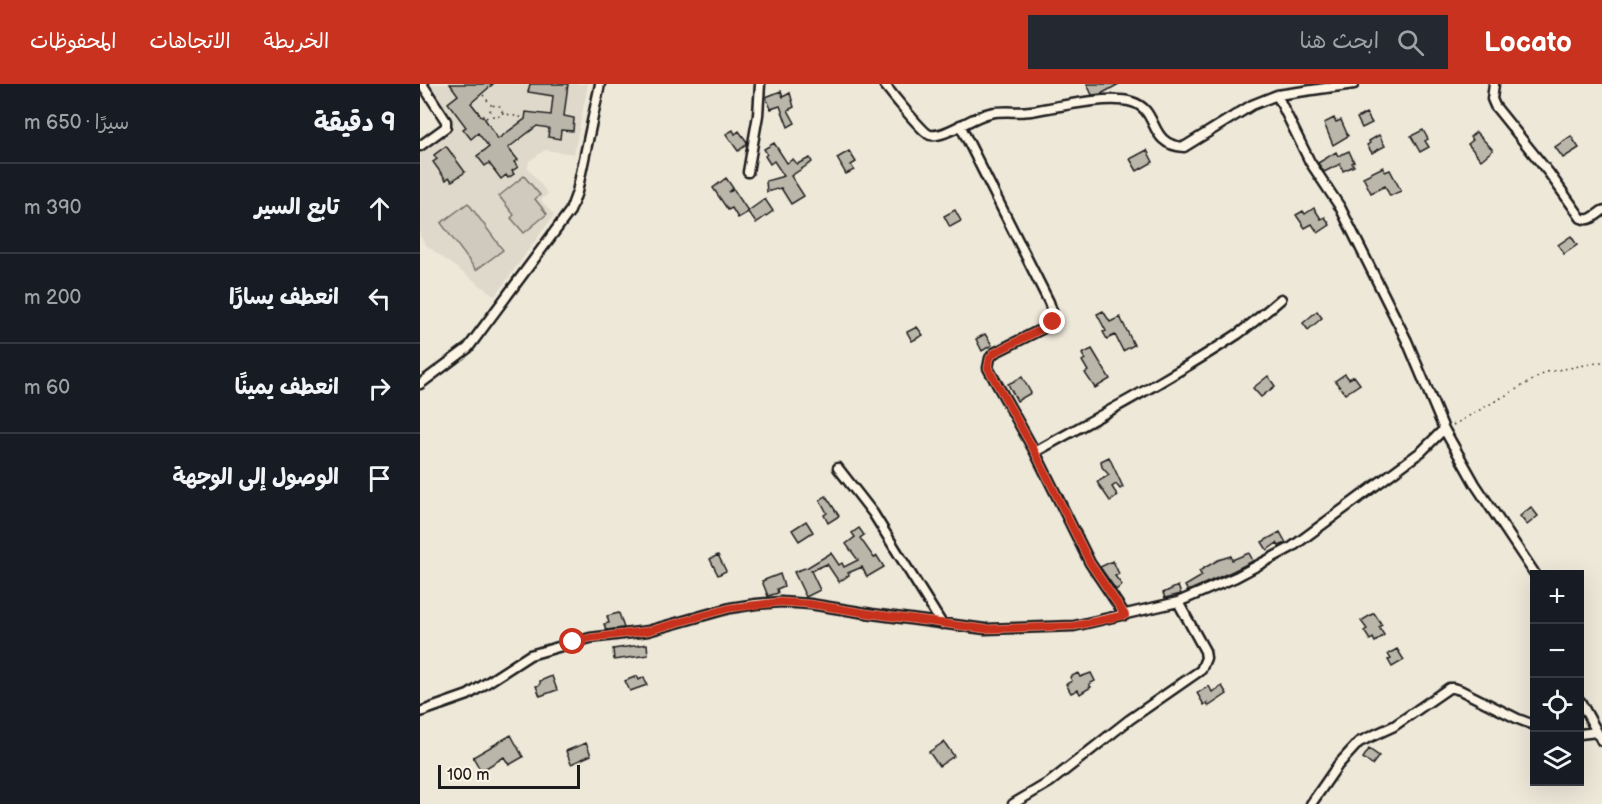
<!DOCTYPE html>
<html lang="ar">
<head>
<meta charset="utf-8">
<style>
	:root { --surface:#171b24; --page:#242831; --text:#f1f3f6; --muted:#9ea1a6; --line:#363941; --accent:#c8321e }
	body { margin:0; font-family:"Balsamiq Sans","Playpen Sans Arabic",sans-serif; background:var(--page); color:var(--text); direction:rtl }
	.controls { position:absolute; right:18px; bottom:18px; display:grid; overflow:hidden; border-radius:0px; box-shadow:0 6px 24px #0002 }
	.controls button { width:54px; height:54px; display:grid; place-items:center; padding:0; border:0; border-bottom:2px solid var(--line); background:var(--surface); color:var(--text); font:30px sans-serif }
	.scale { position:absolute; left:18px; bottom:15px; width:142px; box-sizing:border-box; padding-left:6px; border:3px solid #1c1c1c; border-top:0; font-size:16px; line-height:21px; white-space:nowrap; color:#1c1c1c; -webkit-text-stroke:4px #fcf5e5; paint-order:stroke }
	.stop { position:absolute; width:18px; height:18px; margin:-14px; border:4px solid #c8321e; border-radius:50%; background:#fff }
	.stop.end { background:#c8321e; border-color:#fff; box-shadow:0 2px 6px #0008 }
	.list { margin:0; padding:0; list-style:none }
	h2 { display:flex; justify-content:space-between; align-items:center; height:78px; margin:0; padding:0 24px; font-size:26px }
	h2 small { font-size:20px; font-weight:400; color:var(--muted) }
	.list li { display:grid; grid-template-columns:39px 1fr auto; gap:18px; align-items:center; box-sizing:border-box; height:90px; padding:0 24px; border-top:2px solid var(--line) }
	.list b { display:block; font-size:22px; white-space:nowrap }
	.list em { font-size:20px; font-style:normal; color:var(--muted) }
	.icon { flex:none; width:33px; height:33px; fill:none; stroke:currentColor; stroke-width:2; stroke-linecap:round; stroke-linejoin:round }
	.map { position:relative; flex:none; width:1182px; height:720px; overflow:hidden; direction:ltr }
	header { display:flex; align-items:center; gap:36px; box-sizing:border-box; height:84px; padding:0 30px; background:var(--accent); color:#fff }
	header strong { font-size:28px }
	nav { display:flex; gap:33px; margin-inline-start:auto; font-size:21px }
	.search { width:420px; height:54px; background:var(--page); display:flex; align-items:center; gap:15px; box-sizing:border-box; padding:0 21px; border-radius:0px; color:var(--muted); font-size:22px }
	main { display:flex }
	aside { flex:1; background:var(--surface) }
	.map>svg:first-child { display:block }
	.built { fill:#ded9cb }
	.park { fill:#cfcabd; stroke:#76736c; stroke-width:1.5 }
	.building { fill:#bab6aa; stroke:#1c1c1c; stroke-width:1.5 }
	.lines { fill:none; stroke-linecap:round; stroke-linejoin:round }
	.minor-casing { stroke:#1c1c1c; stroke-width:13 }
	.path { stroke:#1c1c1c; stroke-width:1.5; stroke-dasharray:1.5 4.5; stroke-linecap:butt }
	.minor { stroke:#fcf5e5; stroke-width:8 }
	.route { stroke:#c8321e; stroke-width:8 }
</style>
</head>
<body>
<header>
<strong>Locato</strong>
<div class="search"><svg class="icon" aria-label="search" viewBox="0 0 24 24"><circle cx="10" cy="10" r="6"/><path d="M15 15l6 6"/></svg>ابحث هنا</div>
<nav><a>الخريطة</a><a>الاتجاهات</a><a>المحفوظات</a></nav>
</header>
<main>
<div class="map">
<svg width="1182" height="720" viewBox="0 0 1182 720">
	<rect width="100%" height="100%" fill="#eee8d9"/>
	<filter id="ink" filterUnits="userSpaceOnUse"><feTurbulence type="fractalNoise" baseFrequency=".0167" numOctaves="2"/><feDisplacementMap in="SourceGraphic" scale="12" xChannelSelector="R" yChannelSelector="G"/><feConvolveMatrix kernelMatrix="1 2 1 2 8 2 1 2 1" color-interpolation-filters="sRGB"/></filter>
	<g filter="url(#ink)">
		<path class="built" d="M7 0H168L154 70 125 66 109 77 108 84 128 110 121 116 134 131 75 212 7 162 0 152V66L32 42 4 2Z"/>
		<path class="park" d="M104 92 120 111 115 115 127 130 104 149 91 134 94 131 79 112Z
			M48 119 83 166 56 186 21 139Z"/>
		<path class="building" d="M30 0H73L51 19 62 33 63 32 78 55 105 35 106 28 131 31 133 12 108 8 110 0H148L144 32 154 34 153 47 141 46 140 55 128 53 129 44 117 42 88 64 98 76 94 78 98 83 92 87 94 90 88 94 86 91 81 95 69 79 65 82 57 72 69 63 58 49 51 55 43 45 46 43 28 19 38 11Z
			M667 0H699L681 10 672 11Z
			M361 7 363 13 370 9 374 23 368 26 375 39 368 43 360 22 351 25 346 13Z
			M946 29 952 39 942 44 937 34Z
			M914 34 916 38 921 36 928 52 913 61 904 39Z
			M313 46 315 50 319 47 327 58 326 61 318 67 306 50Z
			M1003 46 1008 55 1005 57 1009 63 1000 68 991 52Z
			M1056 48 1073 66 1061 76 1048 60 1053 56 1050 53Z
			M959 51 965 62 952 69 947 61 950 59 949 57Z
			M1151 52 1159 64 1143 74 1135 63Z
			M354 59 367 79 373 75 377 80 390 74 392 78 371 92 384 112 371 120 361 104 347 108 346 97 364 92 354 77 350 80 345 72 347 70 344 65Z
			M26 62 45 88 32 97 29 93 26 96 13 78 17 75 14 71Z
			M727 66 733 78 717 87 710 75Z
			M429 67 436 78 431 81 434 86 426 90 417 74Z
			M929 67 934 78 932 79 934 82 923 87 920 80 904 88 898 79 916 68 918 72Z
			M963 83 965 88 970 86 981 107 970 112 965 102 951 109 943 93Z
			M306 94 313 104 308 108 314 106 328 127 345 115 353 127 336 139 328 128 318 134 312 124 308 126 293 104Z
			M894 124 901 135 905 133 910 141 898 149 892 140 885 144 876 131 883 127 885 130Z
			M535 126 541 137 530 143 524 132Z
			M1151 152 1157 161 1144 170 1138 161Z
			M683 227 690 238 700 233 714 261 703 267 695 251 687 255 683 248 686 247 677 230Z
			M897 227 902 234 888 246 883 239Z
			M497 243 503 251 492 257 487 248Z
			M565 250 572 261 562 267 556 255Z
			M672 265 690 295 675 304 665 289 668 287 662 277 665 275 662 270Z
			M925 290 929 295 934 292 940 300 925 310 915 297Z
			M848 292 855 302 841 313 833 304Z
			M602 293 611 309 597 317 588 300Z
			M689 373 703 403 700 405 696 400 692 403 698 412 690 417 677 398 689 391 682 383 681 377Z
			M406 412 419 432 408 439 404 431 407 429 400 416Z
			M1111 423 1118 432 1107 441 1100 432Z
			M386 437 393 448 379 457 372 446Z
			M439 444 444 451 440 454 454 474 457 472 464 483 447 493 442 483 428 489 429 491 419 498 407 480 391 487 400 506 386 513 374 488 388 483 411 469 419 481 422 479 424 483 438 476 426 460 435 453 432 449Z
			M860 448 866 459 859 462 857 459 847 466 842 458Z
			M829 469 833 477 813 487 768 507 765 502 782 492 779 487 798 476 811 472 812 476Z
			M298 471 306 487 298 491 290 475Z
			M693 477 699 490 695 492 702 501 696 506 680 483Z
			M360 490 364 502 357 505 358 509 348 512 342 497Z
			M758 502 761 510 745 514 743 509Z
			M199 529 204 544 186 546 184 540 189 539 187 532Z
			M954 529 962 541 959 543 964 551 955 558 953 554 950 556 944 547 947 545 941 537Z
			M227 560 228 571 194 576 193 565Z
			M977 565 984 576 972 583 968 576 971 575 968 570Z
			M658 589 660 593 671 589 675 597 669 600 671 603 660 610 658 606 651 609 646 600 652 597 650 593Z
			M132 592 137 606 120 612 116 602 120 601V597Z
			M217 592 219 596 224 593 227 601 210 607 205 597Z
			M789 602 792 608 802 602 807 610 789 622 787 619 784 621 777 609Z
			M91 651 103 673 89 681 84 673 61 687 53 673Z
			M524 658 534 672 519 682 509 668Z
			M166 659 171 671 151 680 146 667Z
			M949 665 959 672 952 681 943 674Z"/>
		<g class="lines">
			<g class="minor-casing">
				<path id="minor" d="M464 0C471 9 503 49 510 51 525 54 553 32 570 29 583 26 598 29 611 27 637 23 687 11 712 18 740 26 727 61 764 63L832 21 857 11 934 0
					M1074 0 1072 15 1075 22 1129 89 1161 134C1169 138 1175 132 1182 127
					M857 11 890 78 920 123 987 257 1024 345 1055 400 1115 490
					M540 41 629 218 634 233 630 241 574 269 570 274 568 284 615 368 670 479 705 531
					M0 62 26 43V37L2 0
					M328 88 338 31 340 0
					M0 300 48 264 150 127 157 108 180 0
					M615 368C683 330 753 293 818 250 833 239 847 227 861 215
					M418 384 453 429 522 540
					M1160 617 1182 657
					M0 628 48 611 110 571 170 554 228 547 310 524 336 520 361 518 390 520 452 530 565 545 654 542 758 518 816 493 872 463 1002 367 1024 345
					M1160 650 1177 648
					M593 720 630 698 709 636 781 586 786 574 785 567 758 518
					M891 720 918 681 939 658 974 642 1029 604H1033L1040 606 1098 635 1114 641"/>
			</g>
			<path class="path" d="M63 11 72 22
				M70 27a6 6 0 1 1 12 0a6 6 0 1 1-12 0Z
				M82 29 104 34
				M66 34 71 31
				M1033 341 1127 288 1182 278"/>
			<use href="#minor" class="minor"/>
		</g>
	</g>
	<g class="lines" filter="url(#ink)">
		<path class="route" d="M153 558 170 554 228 547 310 524 361 518 390 520 452 530 565 545 654 542 705 531 670 479 615 368 568 284 570 274 574 269 630 241 633 238"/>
	</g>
</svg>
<div class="controls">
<button>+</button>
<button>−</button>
<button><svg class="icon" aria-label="locate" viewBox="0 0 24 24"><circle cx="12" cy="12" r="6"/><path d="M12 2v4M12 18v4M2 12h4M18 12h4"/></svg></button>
<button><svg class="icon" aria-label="layers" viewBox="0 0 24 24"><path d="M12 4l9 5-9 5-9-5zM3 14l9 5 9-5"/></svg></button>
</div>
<div class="scale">100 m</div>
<div class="stop" style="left:153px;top:558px"></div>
<div class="stop end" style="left:633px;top:238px"></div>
</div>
<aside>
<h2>9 دقيقة<small>سيرًا · 650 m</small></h2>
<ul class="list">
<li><svg class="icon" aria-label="ahead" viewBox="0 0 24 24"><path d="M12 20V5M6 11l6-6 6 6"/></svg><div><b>تابع السير</b></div><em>390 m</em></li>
<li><svg class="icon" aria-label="left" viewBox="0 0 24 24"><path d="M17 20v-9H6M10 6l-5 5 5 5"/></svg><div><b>انعطف يسارًا</b></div><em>200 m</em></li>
<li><svg class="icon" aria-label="right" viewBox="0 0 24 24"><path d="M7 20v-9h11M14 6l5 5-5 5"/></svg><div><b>انعطف يمينًا</b></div><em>60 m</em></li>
<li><svg class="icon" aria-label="arrive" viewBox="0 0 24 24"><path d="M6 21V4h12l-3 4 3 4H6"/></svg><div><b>الوصول إلى الوجهة</b></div></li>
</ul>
</aside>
</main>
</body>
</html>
